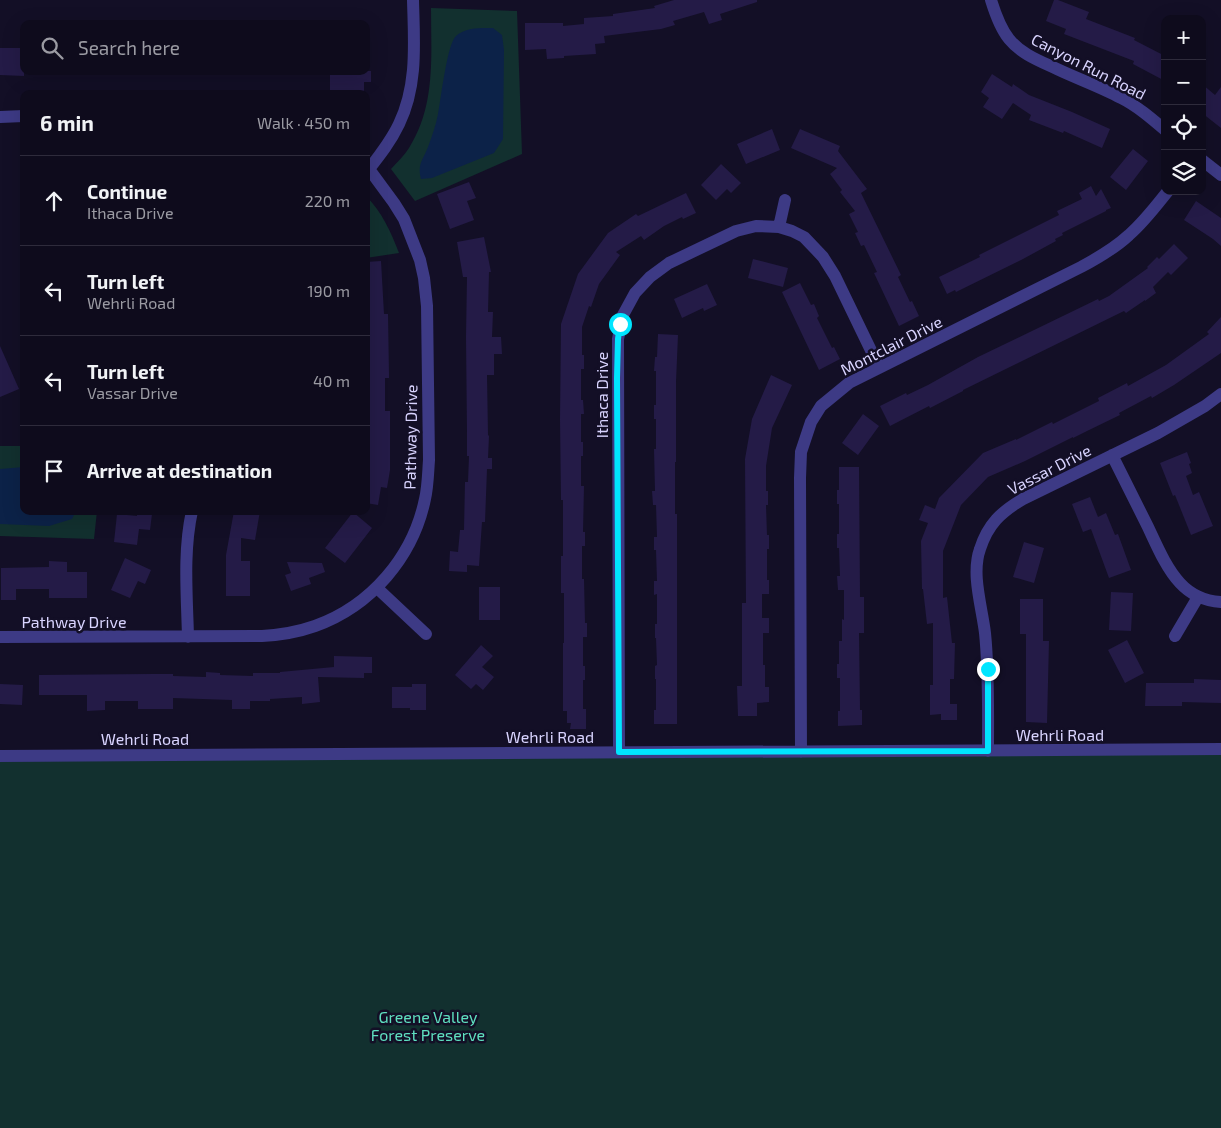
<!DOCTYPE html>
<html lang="en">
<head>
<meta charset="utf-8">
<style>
	:root { --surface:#0e0b1c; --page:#171425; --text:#f1f3f6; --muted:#9b9ba3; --line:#2e2b3b }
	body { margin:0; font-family:"Exo 2",sans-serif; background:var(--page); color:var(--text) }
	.controls { position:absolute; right:15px; top:15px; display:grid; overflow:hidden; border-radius:10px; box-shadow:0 5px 20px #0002 }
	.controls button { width:45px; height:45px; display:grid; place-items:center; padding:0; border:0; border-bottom:1px solid var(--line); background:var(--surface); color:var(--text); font:25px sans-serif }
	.stop { position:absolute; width:15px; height:15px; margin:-11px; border:4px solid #00e5ff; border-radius:50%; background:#fff }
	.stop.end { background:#00e5ff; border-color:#fff; box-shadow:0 1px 5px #0008 }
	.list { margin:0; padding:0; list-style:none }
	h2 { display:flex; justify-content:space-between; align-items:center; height:65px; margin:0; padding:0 20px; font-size:21px }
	h2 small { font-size:16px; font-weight:400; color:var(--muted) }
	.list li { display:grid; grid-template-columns:32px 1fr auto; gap:15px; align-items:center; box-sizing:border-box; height:90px; padding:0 20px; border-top:1px solid var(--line) }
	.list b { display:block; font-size:19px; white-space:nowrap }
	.list p { margin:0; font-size:16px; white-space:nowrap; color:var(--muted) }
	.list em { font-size:16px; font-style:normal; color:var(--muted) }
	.icon { flex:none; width:28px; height:28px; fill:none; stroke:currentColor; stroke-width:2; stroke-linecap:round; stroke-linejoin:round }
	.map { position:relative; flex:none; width:1221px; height:1128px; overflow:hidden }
	.search { position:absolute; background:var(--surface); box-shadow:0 5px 20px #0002; left:20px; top:20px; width:350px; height:55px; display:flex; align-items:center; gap:12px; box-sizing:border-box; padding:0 18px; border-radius:10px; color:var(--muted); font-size:19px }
	.panel { position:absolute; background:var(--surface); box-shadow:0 5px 20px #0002; left:20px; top:90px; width:350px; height:425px; border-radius:10px }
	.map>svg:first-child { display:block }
	.green { fill:#12302f }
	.water { fill:#0c2248 }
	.building { fill:#241b47 }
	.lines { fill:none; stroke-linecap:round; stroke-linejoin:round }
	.minor { stroke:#3d3a85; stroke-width:12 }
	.route { stroke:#00e5ff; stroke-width:6 }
	.labels { text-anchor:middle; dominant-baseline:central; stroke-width:5; stroke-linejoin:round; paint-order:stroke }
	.street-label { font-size:16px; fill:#d9d4ff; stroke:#130f26 }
	.park-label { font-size:16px; fill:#5fe0c0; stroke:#130f26 }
</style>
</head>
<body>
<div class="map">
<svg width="1221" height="1128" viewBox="0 0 1221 1128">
	<rect width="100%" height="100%" fill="#130f26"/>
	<path class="green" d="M431 8 517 11 522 154 415 201 391 169C397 162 404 156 409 148 436 105 431 56 431 8Z
		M366 196C382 212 391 232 399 253L366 258Z
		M0 446H24V511H97L94 539 0 536Z
		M1221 749V1128H0V756Z"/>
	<path class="water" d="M493 28 502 35 504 50 503 139 494 153 432 178 421 179C417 164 423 160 428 147 432 136 436 125 438 114 441 99 447 44 456 36 466 27 481 28 493 28Z
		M24 467V511H76L72 519 49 526 0 524V469Z"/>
	<path class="building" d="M674 0H757V2L720 14 722 20 709 24 704 12 673 21 675 25 661 29 604 36 605 43 595 44 596 54 564 56V58L547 59 546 49 525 50V23H563V26L584 24V18L613 16V14L655 8 654 6Z
		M1054 0H1058L1089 12 1086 19 1135 38 1134 40 1165 56V81L1133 64 1134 61 1064 34 1066 29 1046 21Z
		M0 48H24V76L0 75Z
		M330 71H371V82H364V94L330 93Z
		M992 74 1012 87 1013 84 1029 95 1072 112 1110 129 1102 148 1064 131 1063 133 1029 120 1031 115 1013 103 1002 119 983 107 989 98 981 92Z
		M1202 84 1215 95 1221 87V128L1202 113Z
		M772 129 780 150 746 164 737 144Z
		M800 129 840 146 838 151 867 189 861 193 901 275 898 277 910 302 912 301 919 316 899 326 874 273 877 272 864 245 861 246 855 233 858 232 849 214 855 211 840 192 842 190 830 174 837 168 791 148Z
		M1133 149 1148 161 1126 190 1110 177Z
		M721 164 741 183 731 193 727 189 716 200 701 185Z
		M469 182 476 198 467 201 474 220 450 229 437 194Z
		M1091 186 1096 196 1101 189 1111 208 1106 210V211L1062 233 1063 235 1055 239 1056 241 1023 259 956 292 955 290 947 294 939 277 980 257 979 255 1059 215 1057 211 1082 199 1079 193Z
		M686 193 696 213 683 219 682 217 664 226 644 240 641 236 616 252 620 255 599 284 591 307 589 306 582 327V355H584V369H581V400H583L584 414H581V442H583V456H581V486H584L583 532H585V546H582V579H584L585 623H587V637H583V666H585V680H583V709H586V729H570L571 723H567V711H563V643H564V593H561V556H563V500H561L560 419 561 324 578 274 608 233 636 214 638 216Z
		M1196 201 1221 218V246L1213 239 1184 220Z
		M484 237 491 272H489L488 312H493L492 337H501L502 354H494V375H487L488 435 489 436 488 458H492V469H487L485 522H482L479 566 467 565V572L449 571 450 551 458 552 460 530H464L465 482H468L469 456H467V432L466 337 467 277H463L457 242Z
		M1174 244 1188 258 1171 275 1168 272 1153 287 1156 293 1145 301V300L1126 313 1124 311 963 390V391L930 408 929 406 890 426 880 406 906 393 907 395 928 385 978 357 1098 299 1099 301 1109 296 1148 268 1147 267 1157 257 1159 259Z
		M753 259 788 268 783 287 748 278Z
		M381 261 384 314H388L389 378H385V411H390V470L387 488 381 487 378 505 366 503V262Z
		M800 283 811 305 814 304 819 316 817 318 832 348 834 347 840 359 819 370 782 292Z
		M707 284 717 305 704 311 703 308 682 318 674 299Z
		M1221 317V353L1174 385 1152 398 1151 396 1119 413 1120 415 1087 431 1073 438V437L1025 461 988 477 961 505 943 551V598L947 597 952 643H955L954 679H950V704H957V720H941V714L930 715V685H933V623L927 624 923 589H922L921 541 928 523 919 520 925 505 935 509 939 498 983 453 1016 439V440L1052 422 1053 424 1099 401 1098 398 1127 383 1128 386 1166 365 1209 334 1207 332Z
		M658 334 678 335 676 382V462H675V514H677V724H654V710H656V679H655V666L657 665 656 638H655V624H657V594L654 595V581H657L656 550H654V537H657L656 505H653L652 491H655L654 449H656V419H654V405H656V371H654L655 357H657Z
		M0 346 19 389 0 397Z
		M771 375 792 385 772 428 766 466V491H768V505H766L767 535H769V549H767V580H769V594H762V618H769V633H763V665H765V687H769V702L757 703V716H738L737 686H742V603H746L745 459 752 419Z
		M863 414 879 426 858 455 842 443Z
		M1187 452 1191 463 1189 464 1192 473 1186 476 1193 495 1199 492 1213 526 1191 535 1175 495 1173 496 1160 463Z
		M839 467H859L860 597H864V633H859L860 710H862V725L838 726V711H840V678H837V664H839V641H842V619L844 620V590H838L837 576H840L839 548H837V534H839V504H837V490H839Z
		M1090 497 1098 517 1106 513 1115 535 1118 534 1131 570 1109 578 1091 529 1083 532 1072 504Z
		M234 511H260L255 540 241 538V561H250V596H226V555Z
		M137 512 152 514 150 530 139 529 137 545 114 542 117 514 137 516Z
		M353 512 372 528 345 563 325 548Z
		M1024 542 1044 548 1034 583 1013 577Z
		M125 558 151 570 145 584 138 581 130 598 111 590Z
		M49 561 67 562V572H87V598H49V589H16V600H1V568L49 567Z
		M287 562 322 563 325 572 309 578 311 584 291 591 285 575 291 573Z
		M479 587H500V620H479Z
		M1111 592 1133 593 1131 631 1109 630Z
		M1020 599H1043V641H1049L1047 723 1026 722V634H1020Z
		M1127 640 1144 673 1125 683 1108 650Z
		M481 645 493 656 482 667 494 677 483 690 476 684 471 689 455 675Z
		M334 656 372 657V673H364V678L318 677 320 702 302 704V697L270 699V701H250V709H232V700L173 698V709H138V701H105V710L87 711V695H39V675L151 674H173V676L206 677V672L220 673V675L253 676V673H280V672L334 667Z
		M1194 679 1221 680V703L1182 702V706H1145L1146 683H1194Z
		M0 684 23 685 22 705 0 704Z
		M412 684H426V710H410V708H392V687H412Z"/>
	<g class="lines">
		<path class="minor" d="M991 0C995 13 1000 28 1009 39 1021 54 1040 61 1057 69 1078 79 1101 87 1121 98 1137 106 1151 118 1165 130
			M0 117 24 116
			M1202 160 1221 175
			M369 169C380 155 391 141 399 124 418 85 414 42 413 0
			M779 227 785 200
			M1112 455C1124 479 1136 503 1148 527 1157 546 1166 568 1180 583 1191 595 1206 601 1221 602
			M377 588 426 634
			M1175 636 1198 597
			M0 637 262 636C280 635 298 632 315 626 371 606 413 557 425 499 428 486 428 473 429 460L427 306 424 278 420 260 404 219 394 203 369 169 366 167
			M188 637C187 595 183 552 192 511
			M988 751C988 711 989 672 985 633 982 607 971 574 980 549 988 524 1001 512 1023 499L1158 433 1205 406 1221 394
			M619 752 618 339 623 315 635 293 650 277 669 263 736 231 756 226 779 227 792 231 804 237 823 257 835 276 879 367
			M801 752 800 478 801 452 811 422 821 406 849 383 1081 267C1098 258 1115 248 1129 235 1144 222 1156 206 1168 191
			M0 756 1221 749"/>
	</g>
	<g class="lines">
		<path class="route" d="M620 324 618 339 617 378 619 752 988 751V669"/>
	</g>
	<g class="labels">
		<g class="street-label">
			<text transform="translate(1089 66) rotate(27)">Canyon Run Road</text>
			<text transform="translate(891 345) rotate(-27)">Montclair Drive</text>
			<text transform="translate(601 395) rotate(-90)">Ithaca Drive</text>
			<text transform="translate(410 437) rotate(-89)">Pathway Drive</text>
			<text transform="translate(1049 469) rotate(-27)">Vassar Drive</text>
			<text x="74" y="621">Pathway Drive</text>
			<text x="1060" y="734">Wehrli Road</text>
			<text x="550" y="736">Wehrli Road</text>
			<text x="145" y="738">Wehrli Road</text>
		</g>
		<g class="park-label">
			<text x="428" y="1016">Greene Valley<tspan x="428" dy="18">Forest Preserve</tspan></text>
		</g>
	</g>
</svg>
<div class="controls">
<button>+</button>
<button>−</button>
<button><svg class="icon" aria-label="locate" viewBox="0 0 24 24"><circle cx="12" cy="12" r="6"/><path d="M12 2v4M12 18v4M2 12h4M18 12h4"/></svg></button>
<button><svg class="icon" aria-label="layers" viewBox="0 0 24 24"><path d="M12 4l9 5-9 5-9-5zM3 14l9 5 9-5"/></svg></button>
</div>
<div class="stop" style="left:620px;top:324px"></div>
<div class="stop end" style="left:988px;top:669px"></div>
<div class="search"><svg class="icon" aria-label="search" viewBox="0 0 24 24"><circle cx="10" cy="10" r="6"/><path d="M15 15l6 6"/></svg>Search here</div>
<section class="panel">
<h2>6 min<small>Walk · 450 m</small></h2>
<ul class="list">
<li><svg class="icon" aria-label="ahead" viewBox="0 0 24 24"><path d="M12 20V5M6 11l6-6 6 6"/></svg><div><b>Continue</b><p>Ithaca Drive</p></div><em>220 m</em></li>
<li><svg class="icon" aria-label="left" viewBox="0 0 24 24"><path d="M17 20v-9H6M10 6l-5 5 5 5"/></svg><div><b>Turn left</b><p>Wehrli Road</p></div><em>190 m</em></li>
<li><svg class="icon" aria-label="left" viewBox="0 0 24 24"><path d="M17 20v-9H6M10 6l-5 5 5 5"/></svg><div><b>Turn left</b><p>Vassar Drive</p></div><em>40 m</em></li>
<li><svg class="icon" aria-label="arrive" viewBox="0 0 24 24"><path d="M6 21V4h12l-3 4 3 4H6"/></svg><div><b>Arrive at destination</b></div></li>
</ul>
</section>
</div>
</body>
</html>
